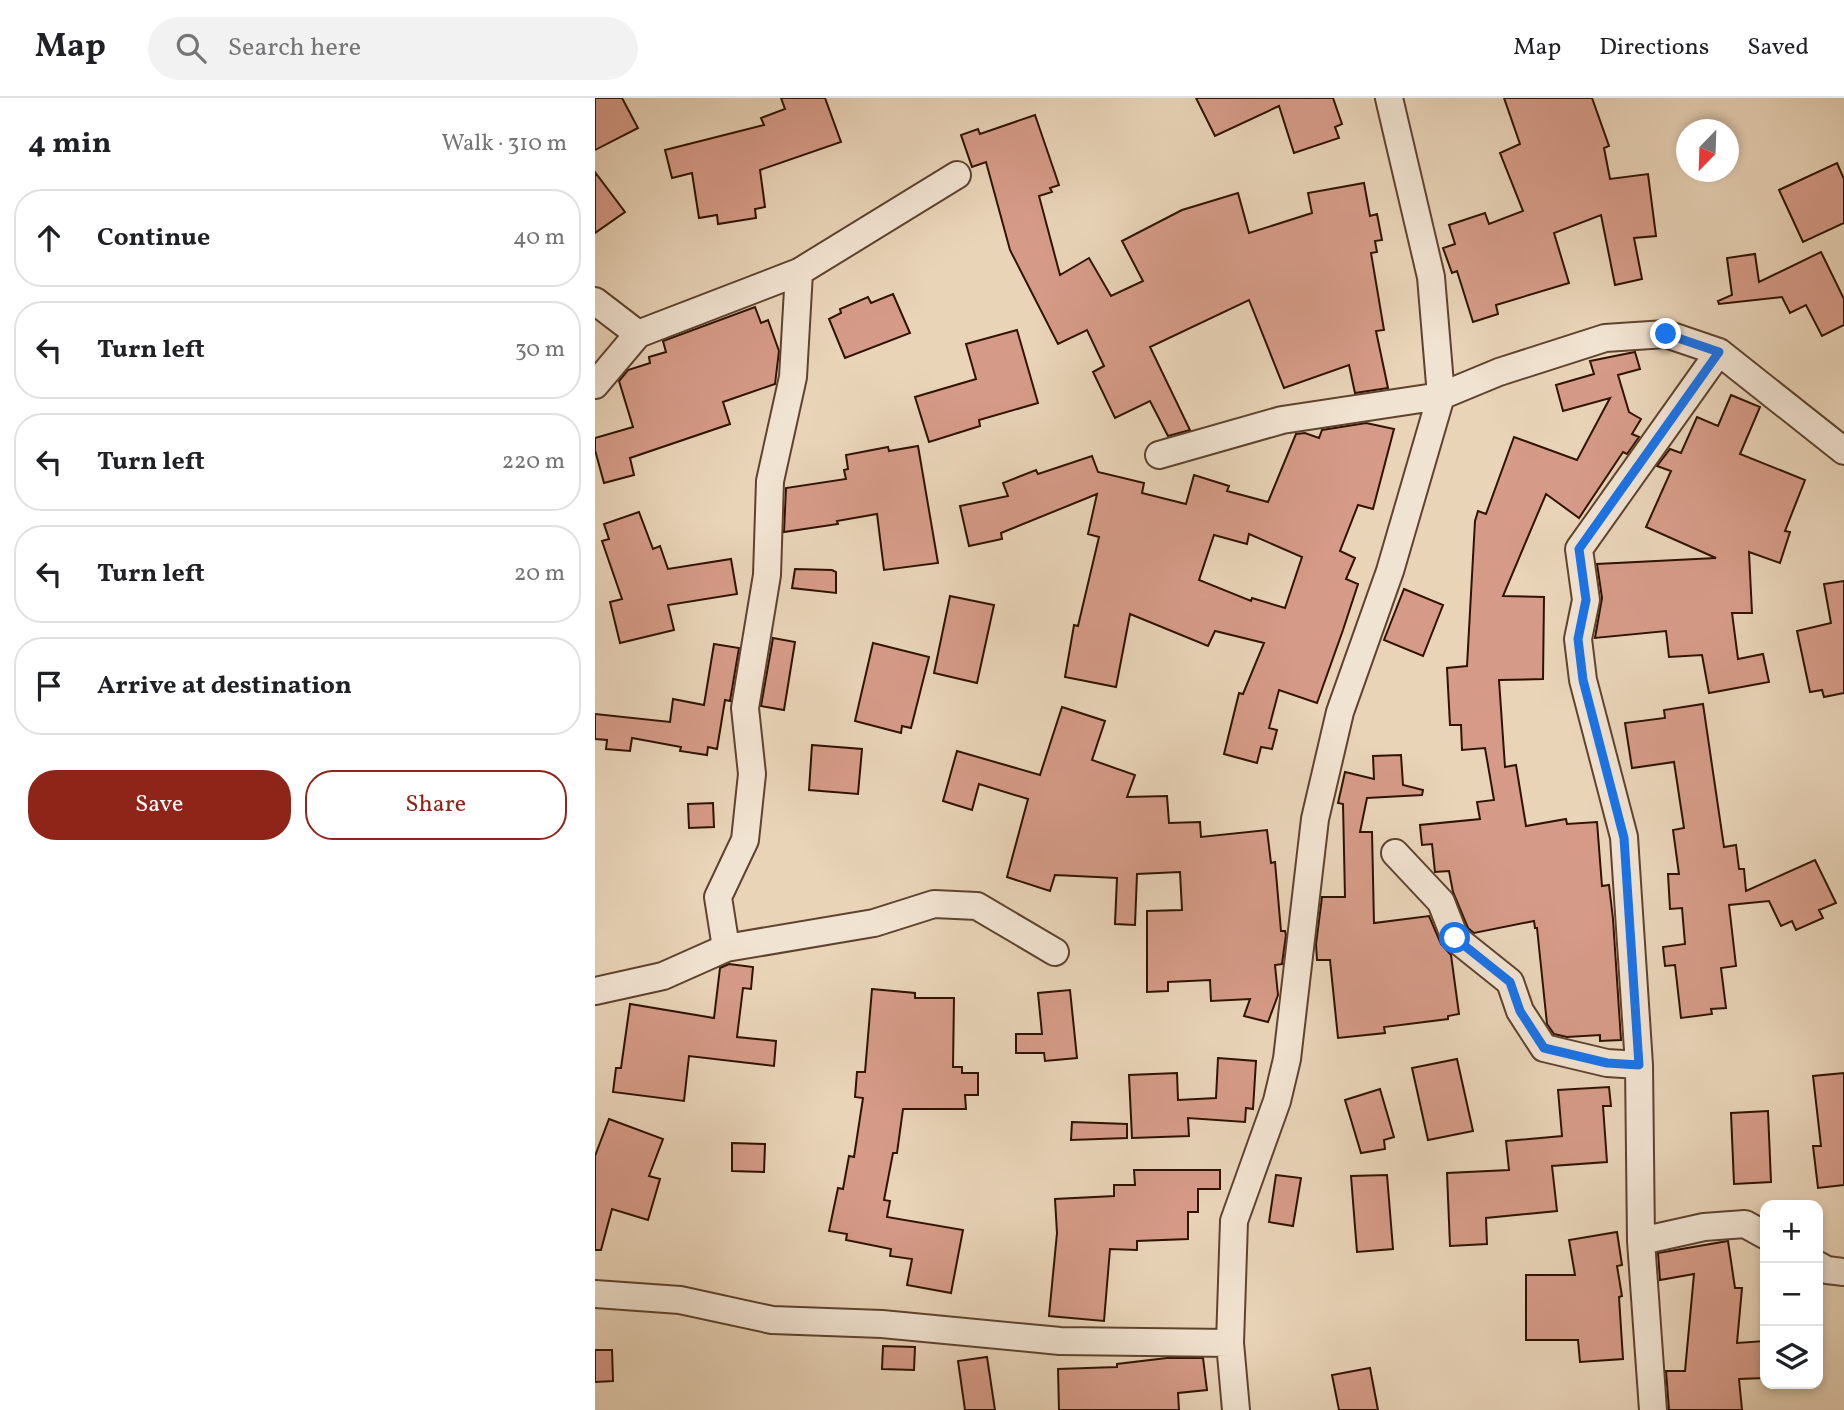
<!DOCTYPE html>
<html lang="en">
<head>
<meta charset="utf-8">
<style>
	:root { --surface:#fff; --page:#f2f2f2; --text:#202124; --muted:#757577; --line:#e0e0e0; --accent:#8f2418 }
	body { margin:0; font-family:Vollkorn,serif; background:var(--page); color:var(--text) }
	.controls { position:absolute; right:21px; bottom:21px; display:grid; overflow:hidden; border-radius:14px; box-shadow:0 4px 10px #0003 }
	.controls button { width:63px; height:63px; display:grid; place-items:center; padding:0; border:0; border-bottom:2px solid var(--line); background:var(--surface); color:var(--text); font:35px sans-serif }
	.compass { position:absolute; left:1081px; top:21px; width:63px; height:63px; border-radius:50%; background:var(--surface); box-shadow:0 4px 10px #0003; rotate:203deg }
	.stop { position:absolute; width:21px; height:21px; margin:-16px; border:5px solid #1a73e8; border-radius:50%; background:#fff }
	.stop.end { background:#1a73e8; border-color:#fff; box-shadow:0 2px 7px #0008 }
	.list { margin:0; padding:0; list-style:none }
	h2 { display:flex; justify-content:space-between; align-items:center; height:91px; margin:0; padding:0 28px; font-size:30px }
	h2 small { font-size:23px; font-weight:400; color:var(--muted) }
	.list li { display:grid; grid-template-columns:46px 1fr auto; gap:21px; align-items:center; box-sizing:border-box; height:98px; margin:0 14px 14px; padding:0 14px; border:2px solid var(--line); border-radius:28px }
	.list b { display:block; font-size:26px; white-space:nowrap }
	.list em { font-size:23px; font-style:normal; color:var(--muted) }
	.actions { display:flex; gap:14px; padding:21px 28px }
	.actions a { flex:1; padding:16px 0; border:2px solid var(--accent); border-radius:28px; text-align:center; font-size:24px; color:var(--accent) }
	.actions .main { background:var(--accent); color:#fff }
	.icon { flex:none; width:38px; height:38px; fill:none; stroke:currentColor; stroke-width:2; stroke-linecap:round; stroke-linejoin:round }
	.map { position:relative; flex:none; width:1249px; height:1312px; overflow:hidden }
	header { display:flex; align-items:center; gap:42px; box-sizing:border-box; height:98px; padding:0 35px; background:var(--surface); border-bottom:2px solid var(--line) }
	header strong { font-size:33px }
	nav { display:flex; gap:38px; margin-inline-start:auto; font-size:24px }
	.search { width:490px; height:63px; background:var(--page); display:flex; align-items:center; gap:18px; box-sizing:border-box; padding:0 24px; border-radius:38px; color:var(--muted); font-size:26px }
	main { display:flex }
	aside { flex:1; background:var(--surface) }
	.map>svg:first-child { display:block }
	.building { fill:#d69b88; stroke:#2f1300; stroke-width:2; fill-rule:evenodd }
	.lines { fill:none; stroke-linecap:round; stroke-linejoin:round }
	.minor-casing { stroke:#5e432e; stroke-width:30 }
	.minor { stroke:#f1e3d1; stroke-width:26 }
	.route { stroke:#1a73e8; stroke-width:9 }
</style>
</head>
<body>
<header>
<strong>Map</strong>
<div class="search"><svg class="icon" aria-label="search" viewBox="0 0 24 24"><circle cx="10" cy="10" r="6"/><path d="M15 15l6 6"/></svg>Search here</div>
<nav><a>Map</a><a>Directions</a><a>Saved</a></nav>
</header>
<main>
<aside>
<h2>4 min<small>Walk · 310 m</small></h2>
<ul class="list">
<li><svg class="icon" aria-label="ahead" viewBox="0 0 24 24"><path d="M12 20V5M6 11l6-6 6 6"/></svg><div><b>Continue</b></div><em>40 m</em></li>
<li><svg class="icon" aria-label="left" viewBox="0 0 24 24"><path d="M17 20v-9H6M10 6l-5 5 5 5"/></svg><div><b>Turn left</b></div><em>30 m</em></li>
<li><svg class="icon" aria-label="left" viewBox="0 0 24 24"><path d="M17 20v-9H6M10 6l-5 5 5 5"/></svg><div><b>Turn left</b></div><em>220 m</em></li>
<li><svg class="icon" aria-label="left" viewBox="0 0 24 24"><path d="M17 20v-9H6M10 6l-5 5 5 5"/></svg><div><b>Turn left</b></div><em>20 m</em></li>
<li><svg class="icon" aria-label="arrive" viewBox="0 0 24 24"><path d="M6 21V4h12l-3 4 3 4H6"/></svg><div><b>Arrive at destination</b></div></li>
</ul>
<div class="actions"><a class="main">Save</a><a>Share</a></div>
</aside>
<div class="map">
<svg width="1249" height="1312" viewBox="0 0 1249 1312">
	<rect width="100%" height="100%" fill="#e9d4b8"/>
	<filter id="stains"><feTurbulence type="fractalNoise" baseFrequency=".00286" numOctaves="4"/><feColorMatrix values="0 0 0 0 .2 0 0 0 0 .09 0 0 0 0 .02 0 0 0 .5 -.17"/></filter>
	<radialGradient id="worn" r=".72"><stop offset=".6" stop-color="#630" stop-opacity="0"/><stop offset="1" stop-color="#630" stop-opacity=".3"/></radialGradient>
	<path class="building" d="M0 0H27L43 30 0 52Z
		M186 0H230L246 44 165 72 170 109 160 111 161 120 123 126 122 117 104 120 97 75 77 80 70 52 169 27 166 20 190 11Z
		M601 0H738L747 26 740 29 744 40 699 55 684 8 620 38Z
		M909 0H997L1014 48 1009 50 1015 81 1053 76 1061 138 1039 140 1047 181 1020 187 1006 117 959 135 974 185 901 207 903 216 878 224 862 173 857 175 848 150 860 146 854 127 890 115 894 126 928 113 905 55 925 46Z
		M440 17 464 87 455 90 457 94 444 98 465 177 494 160 516 198 548 183 527 143 587 112 643 95 654 135 717 115 713 95 769 85 775 118 782 116 787 142 780 143 782 154 776 155 789 232 781 233 793 290 760 295 754 267 689 290 654 202 555 249 595 332 573 338 555 303 520 320 498 274 509 268 492 232 463 246 415 152 391 64 377 69 366 37 383 31 385 36Z
		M1242 65 1249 81V125L1208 144 1184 92Z
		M0 74 30 114 0 135Z
		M1226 154 1249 201V227L1227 238 1211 207 1195 215 1187 199 1124 206 1123 203 1137 197 1132 160 1160 156 1164 184Z
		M298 196 315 235 250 260 234 221 246 215 245 211 273 199 276 205Z
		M160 209 166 225 173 222 184 253 180 286 128 304 135 326 35 360 39 377 9 385 0 352V340L38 329 24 283 33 272 55 265 54 259 71 254 68 243Z
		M422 232 443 305 384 322 385 328 334 344 320 299 381 281 371 246Z
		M1040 254 1045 271 1023 277 1034 314 1046 321 1037 336 1044 339 1032 356 1028 354 984 420 951 396 908 498 949 499 948 581 904 582 910 669 921 667 931 728 971 721 972 726 1002 724 1007 788 1014 787 1018 821 1026 942 1005 943V937L972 939 959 936 952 926 942 830H940L939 823 879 835 873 830 858 794 854 773 840 774 837 746 827 747 825 727 885 721 882 704 899 702 890 650 867 652 866 627H855L852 570 872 568 880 423 883 413 891 416 919 339 982 362 1015 300 968 313 961 287 999 276 995 263Z
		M1136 297 1165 309 1145 356 1210 382 1190 433 1195 434 1185 465 1154 454 1157 515H1137L1143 561 1168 556 1174 584 1114 595 1107 557 1074 559 1071 533 1000 540 1007 500 1002 466 1121 460 1051 429 1076 373 1062 368 1075 351 1086 355 1102 319 1123 328Z
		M771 325 799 331 778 411 763 407 745 453 760 460 751 481 763 486 748 532 722 605 684 592 674 630 682 632 677 651 666 649 662 665 629 656 644 595 648 596 669 545 620 533 613 548 535 516 521 589 470 579 479 527 483 528 504 439 493 436 502 396 406 435 407 441 374 448 365 408 413 398 408 385 441 372 443 376 497 358 503 374 549 385 547 395 591 406 599 377 634 388 632 393 673 404 701 336 710 335 724 340 727 332ZM654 436 707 459 690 510 657 500 656 503 604 482 619 437 652 446Z
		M323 348 343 465 289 472 282 416 242 423 243 426 189 434 191 390 251 381 249 372 253 371 251 357 293 349 294 353Z
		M44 414 58 451 65 448 73 471 136 461 142 496 73 507 79 532 25 545 15 504 27 501 7 443 14 441 9 426Z
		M200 471 237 472 241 474V495L197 490Z
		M1249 483V595L1229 599 1227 592 1215 594 1202 533 1236 525 1229 486Z
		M809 491 848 507 828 558 789 542Z
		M355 498 399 507 382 585 339 575Z
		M178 540 200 544 189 612 166 608Z
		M278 545 334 559 316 630 307 628 306 635 260 623Z
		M119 546 144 550 135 603 130 602 122 651 113 649 112 657 85 653 86 649 37 640 35 653 11 651 12 642 0 641V616L75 624 78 601 109 607Z
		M1108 606 1129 749 1141 747 1144 771H1149L1151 793 1220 762 1241 805 1224 812 1228 820 1201 832 1197 823 1186 828 1174 803 1134 807 1141 868 1126 870 1131 910 1116 911 1117 916 1086 920 1080 867 1070 868 1068 849 1090 846 1087 810 1075 811 1073 776H1084L1078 732 1089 730 1079 664 1037 670 1030 625 1070 620 1069 612Z
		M467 609 510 623 497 662 540 677 532 699 572 698 574 725 605 724 606 739 672 732 676 765 680 764 686 833H690L691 837 687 866 680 867 683 897 673 924 649 918 655 901 616 903 615 882 573 884V893L552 894V813L587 812 585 774 542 776 540 827 520 826 522 780 460 777 455 793 412 779 433 701 384 686 377 712 348 703 362 653 445 677Z
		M217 647 267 651 263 696 214 692Z
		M806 657 808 687 828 692 827 697 772 700 765 734H777L779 825 834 818 846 846 856 857 864 916 853 918V921L789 929 790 935 743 940 735 862H722L721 846 727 799H750L748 706 743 705 750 674 779 681 778 658Z
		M118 705 119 729 94 730 93 706Z
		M134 866 158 869 156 891 148 890 142 939 181 943 179 968 94 958 89 1003 18 994 21 970H26L35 906 119 920 125 870Z
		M277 891 320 895V900H359L358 969H367V975H383V997H370L371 1011H308L302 1055H298L289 1102 295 1103 292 1119 368 1132 356 1195 312 1187 317 1161 295 1158 296 1151 251 1142 252 1136 234 1133 243 1090 248 1091 254 1058 259 1059 268 1000 260 999 262 974H270Z
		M475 892 482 960 450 963 449 955H421V936H447L443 895Z
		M623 960 661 963 658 1011 651 1010 650 1024 593 1020 594 1038 537 1040 534 977 582 975 583 1002 621 1000Z
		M862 961 878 1033 833 1042 817 970Z
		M1249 975V1087L1223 1090 1218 1048H1226L1218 978Z
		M1014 989 1016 1008H1008L1012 1064 957 1068 962 1113 891 1120 892 1146 855 1148 852 1075 914 1072 911 1043 967 1038 963 992Z
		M785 991 799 1039 789 1042 790 1051 766 1055 750 1002Z
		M1173 1013 1176 1084 1139 1086 1136 1015Z
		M14 1021 68 1041 54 1078 65 1081 53 1122 17 1111 6 1152H0V1058Z
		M477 1024 532 1026V1040L476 1042Z
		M137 1045 170 1046 169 1074 137 1073Z
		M539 1072H625V1091H603V1114H593V1141L542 1143V1152L515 1151 509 1223 454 1218 462 1135 460 1101 519 1098V1087H540Z
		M681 1077 706 1080 698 1128 674 1124Z
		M792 1077 798 1151 762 1154 756 1078Z
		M1022 1134 1027 1167 1022 1168 1027 1198 1024 1199 1028 1261 985 1264 983 1242H931V1177H980L974 1142Z
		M1133 1143 1140 1190H1147L1142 1245 1170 1243V1280L1144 1281 1147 1312H1074L1071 1273H1090L1099 1176 1065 1182 1063 1155Z
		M288 1248 320 1249 319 1272 287 1271Z
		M0 1252H17L18 1283 0 1284Z
		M392 1259 400 1312H370L363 1263Z
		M572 1260H608L612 1292 583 1295 584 1312H464L463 1271 522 1269V1266Z
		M775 1270 783 1312H744L737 1277Z"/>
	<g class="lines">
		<g class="minor-casing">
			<path id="minor" d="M0 203 43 236
				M0 287 43 236 204 174 362 77
				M564 357 687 322 846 298 904 274 1010 240 1071 236 1124 254 1249 353
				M800 755 846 804 860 840 915 884 925 913 949 950 1012 965 1044 967
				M131 850 123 799 150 742 157 676 150 610 172 477 175 383 198 279 204 174
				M0 893 68 878 131 850 279 825 339 806 382 808 460 854
				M1046 1143 1109 1129 1150 1126 1170 1137
				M1223 1167 1232 1172 1249 1174
				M0 1196 85 1202 177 1222 287 1226 465 1243 635 1245
				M641 1312 635 1245 639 1123 682 1003 692 961 720 721 745 614 795 473 846 298 836 179 794 0
				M1058 1312 1046 1143 1044 967 1029 739 988 582 983 541 991 502 984 451 1124 254"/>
		</g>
		<use href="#minor" class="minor"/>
	</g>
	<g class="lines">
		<path class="route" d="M860 840 915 884 925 913 949 950 1012 965 1044 967 1029 740 988 582 983 541 991 502 984 451 1124 254 1071 236"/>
	</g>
	<rect width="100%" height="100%" filter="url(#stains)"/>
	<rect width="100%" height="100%" fill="url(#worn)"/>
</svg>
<div class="controls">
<button>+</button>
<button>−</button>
<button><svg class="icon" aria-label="layers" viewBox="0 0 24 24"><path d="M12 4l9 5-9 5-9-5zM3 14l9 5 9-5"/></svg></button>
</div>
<svg class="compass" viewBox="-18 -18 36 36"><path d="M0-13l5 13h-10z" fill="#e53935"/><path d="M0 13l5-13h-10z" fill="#757577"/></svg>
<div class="stop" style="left:860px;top:840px"></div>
<div class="stop end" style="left:1071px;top:236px"></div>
</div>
</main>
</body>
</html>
